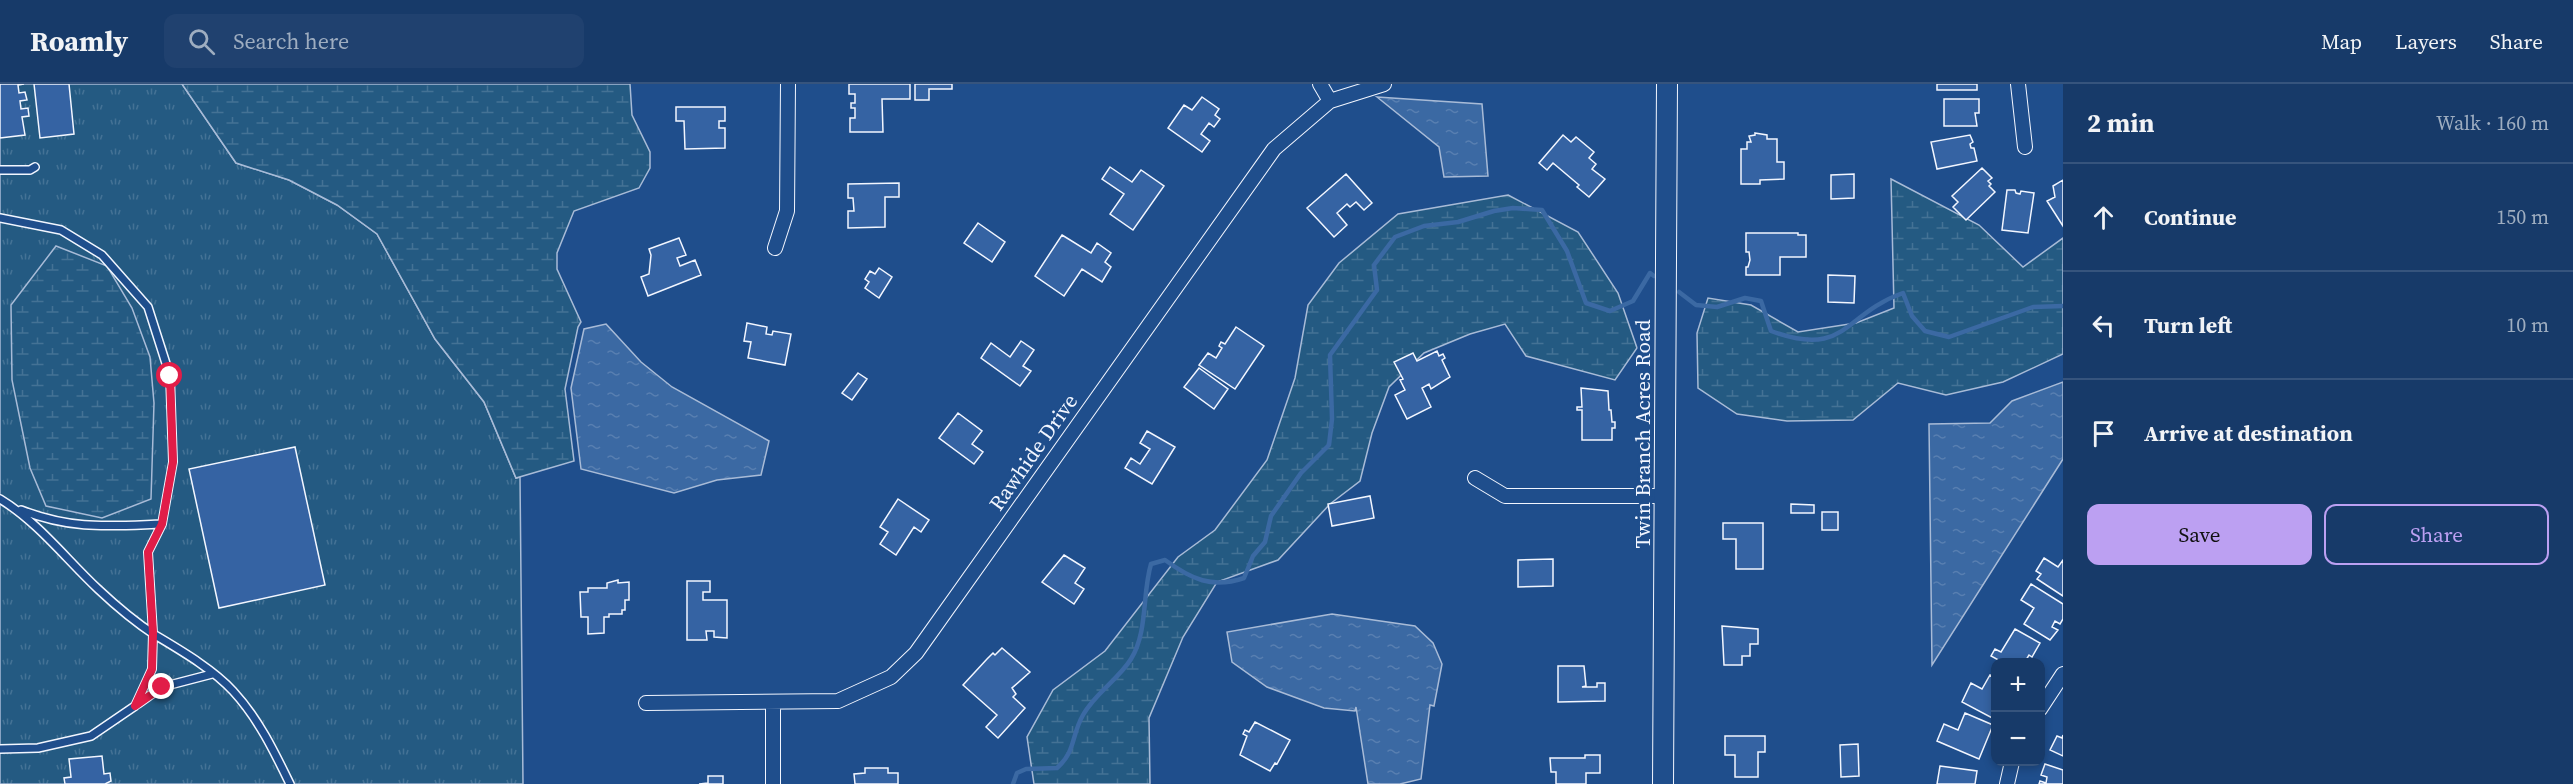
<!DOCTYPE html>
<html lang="en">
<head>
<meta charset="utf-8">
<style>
	:root { --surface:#173a69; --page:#20416f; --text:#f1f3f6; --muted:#9eadc0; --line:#36547d; --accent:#bca0f2 }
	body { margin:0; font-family:"Source Serif 4",serif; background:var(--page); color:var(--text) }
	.controls { position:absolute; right:18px; bottom:18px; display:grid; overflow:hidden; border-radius:12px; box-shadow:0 3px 9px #0003 }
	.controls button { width:54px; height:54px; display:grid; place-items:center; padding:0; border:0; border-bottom:2px solid var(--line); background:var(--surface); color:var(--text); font:30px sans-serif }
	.stop { position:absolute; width:18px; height:18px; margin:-14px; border:4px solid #e11d48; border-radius:50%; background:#fff }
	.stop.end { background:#e11d48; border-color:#fff; box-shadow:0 2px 6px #0008 }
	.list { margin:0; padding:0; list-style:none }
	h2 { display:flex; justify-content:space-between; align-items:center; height:78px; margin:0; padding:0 24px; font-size:26px }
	h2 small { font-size:20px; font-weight:400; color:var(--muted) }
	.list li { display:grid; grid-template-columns:39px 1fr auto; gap:18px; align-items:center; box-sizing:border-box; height:108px; padding:0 24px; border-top:2px solid var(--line) }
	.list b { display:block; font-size:22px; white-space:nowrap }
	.list em { font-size:20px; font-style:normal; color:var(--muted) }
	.actions { display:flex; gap:12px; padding:18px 24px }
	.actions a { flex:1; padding:14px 0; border:2px solid var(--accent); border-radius:12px; text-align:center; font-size:21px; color:var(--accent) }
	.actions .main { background:var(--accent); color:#111 }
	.icon { flex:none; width:33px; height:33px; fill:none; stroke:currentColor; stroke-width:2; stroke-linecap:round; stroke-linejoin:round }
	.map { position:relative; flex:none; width:2063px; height:700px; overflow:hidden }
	header { display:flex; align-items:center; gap:36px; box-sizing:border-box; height:84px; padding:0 30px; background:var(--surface); border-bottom:2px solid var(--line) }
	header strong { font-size:28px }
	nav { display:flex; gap:33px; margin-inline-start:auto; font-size:21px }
	.search { width:420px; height:54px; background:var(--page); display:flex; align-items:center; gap:15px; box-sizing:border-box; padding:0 21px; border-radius:12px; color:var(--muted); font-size:22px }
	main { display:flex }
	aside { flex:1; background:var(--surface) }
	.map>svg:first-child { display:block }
	.grass { fill:url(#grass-tufts); stroke:#a8bbd7; stroke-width:1.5 }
	.wetland { fill:url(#wetland-marsh); stroke:#a8bbd7; stroke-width:1.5 }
	.water { fill:url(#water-ripples); stroke:#a8bbd7; stroke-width:1.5 }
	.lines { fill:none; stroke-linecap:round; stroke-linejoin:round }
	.stream { stroke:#3b69a3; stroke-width:4.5 }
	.building { fill:#3563a3; stroke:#f2f6ff; stroke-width:1.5 }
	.lane-casing { stroke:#f2f6ff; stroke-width:10 }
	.street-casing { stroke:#f2f6ff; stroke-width:16 }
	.secondary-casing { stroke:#f2f6ff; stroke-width:22 }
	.lane { stroke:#1f4e8c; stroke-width:7 }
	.street { stroke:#1f4e8c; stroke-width:14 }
	.secondary { stroke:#1f4e8c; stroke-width:20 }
	.route { stroke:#e11d48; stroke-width:8 }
	.labels { text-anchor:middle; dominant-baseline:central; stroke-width:4.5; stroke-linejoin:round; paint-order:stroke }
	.street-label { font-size:21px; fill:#f2f6ff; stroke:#1f4e8c }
</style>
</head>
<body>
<header>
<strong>Roamly</strong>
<div class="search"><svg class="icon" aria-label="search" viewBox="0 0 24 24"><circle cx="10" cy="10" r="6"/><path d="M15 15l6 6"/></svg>Search here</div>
<nav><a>Map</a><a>Layers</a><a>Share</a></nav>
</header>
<main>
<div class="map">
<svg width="2063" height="700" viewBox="0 0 2063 700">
	<defs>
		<pattern id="grass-tufts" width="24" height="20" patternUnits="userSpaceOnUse" patternTransform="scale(1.5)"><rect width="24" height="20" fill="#245a82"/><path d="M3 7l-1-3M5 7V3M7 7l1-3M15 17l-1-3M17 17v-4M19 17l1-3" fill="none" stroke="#447295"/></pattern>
		<pattern id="wetland-marsh" width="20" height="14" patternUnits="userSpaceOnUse" patternTransform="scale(1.5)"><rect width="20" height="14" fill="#245a82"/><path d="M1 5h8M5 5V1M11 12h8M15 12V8" fill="none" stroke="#447295"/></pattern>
		<pattern id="water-ripples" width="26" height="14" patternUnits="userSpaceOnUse" patternTransform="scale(1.5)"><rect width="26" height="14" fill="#3b69a3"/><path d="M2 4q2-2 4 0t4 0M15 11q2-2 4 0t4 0" fill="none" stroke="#587fb1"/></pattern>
	</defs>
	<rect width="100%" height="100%" fill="#1f4e8c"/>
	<path class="grass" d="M0 0H182L236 79 289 96 337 121 377 150 435 255 484 318 516 394 520 393 523 700H0Z"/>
	<path class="wetland" d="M182 0H630L632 31 650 68V84L639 104 574 127 557 169V185L581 238 578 243 565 305 574 377 516 394 484 318 435 255 377 150 337 121 289 96 236 79Z
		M1891 95 1979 141 2023 183 2063 154V270L2003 298 1946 311 1898 299 1853 336 1787 337 1737 330 1698 304 1697 249 1708 214 1751 221 1798 248 1856 239 1894 224Z
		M1508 111 1578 148 1618 209 1637 264 1615 296 1526 272 1505 240 1470 250 1424 269 1389 303 1372 349 1360 397 1330 420 1278 476 1217 498 1183 553 1149 634 1150 700H1034L1027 653 1053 606 1105 567 1178 473 1215 446 1267 376 1295 294 1308 221 1339 179 1398 130Z
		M56 162 107 182 132 224 150 273 154 319 151 415 102 434 46 422 30 384 12 296 11 221Z"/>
	<path class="water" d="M1377 13 1482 20 1488 92 1444 93 1439 63Z
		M606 240 641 278 672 303 769 357 761 391 717 396 674 409 581 385 571 304 584 245Z
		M2063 298V375L1932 581 1929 340 1990 339 2012 317Z
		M1332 530 1415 542 1433 559 1442 580 1434 622 1430 621 1421 695 1400 700H1368L1356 623 1355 627 1324 624 1267 603 1232 578 1227 548Z"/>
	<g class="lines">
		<path class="stream" d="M1679 208 1696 221 1717 223 1745 214 1761 217 1771 247C1846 275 1843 230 1903 209L1912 232 1925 247 1949 253 2033 223 2063 222
			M1013 700 1017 689 1026 685 1057 684C1076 667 1071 652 1083 631 1095 609 1118 596 1131 575 1148 548 1142 510 1151 480L1165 476C1191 495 1212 505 1244 494L1253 472 1265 458 1271 432 1301 389 1329 361 1332 335 1330 271 1377 206 1374 181 1395 153 1424 142 1458 138 1494 127 1513 124 1542 126 1567 167 1586 219 1610 227 1633 217 1650 189 1654 192"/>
	</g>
	<path class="building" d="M0 0H24L18 1 19 9 25 8 27 16 20 17 21 25 28 24 29 32 22 33 25 51 0 54Z
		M34 0H69L74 50 40 54Z
		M849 0H910V15H882L883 48H850V34H855V24H851V19H855V10H849Z
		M915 0H952V5H929V16H915Z
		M1937 0H1977V6H1937Z
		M1202 13 1219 25 1215 31 1220 35 1214 43 1209 39 1201 50 1210 57 1202 68 1168 44 1184 21 1192 26Z
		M1944 15H1979V29H1975L1977 42H1944Z
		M676 23H725V37H719V44H725V64L685 65 684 37H676Z
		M1755 49 1767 51V55H1777V78H1784V95L1760 96V100H1741V65H1747V58H1751L1749 52 1755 51Z
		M1563 51 1571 58 1576 53 1594 68 1589 74 1596 80 1592 85 1605 95 1589 113 1577 103 1579 101 1553 79 1547 86 1539 79Z
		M1970 51 1973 58 1970 60 1971 64H1974L1977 77 1937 85 1931 58Z
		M1110 83 1132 98 1141 86 1164 102 1133 146 1110 130 1124 110 1102 95Z
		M1982 84 1992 94 1988 97 1991 100 1989 102 1995 108 1966 136 1953 123 1958 118 1952 112Z
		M1346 90 1372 119 1364 126 1356 118 1350 123 1347 120 1337 129 1347 141 1334 153 1307 124Z
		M1854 90V114L1831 115V91Z
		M2063 96V142L2047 117 2055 113 2053 102Z
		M899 99V113H885V143L848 144V127H854L853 114H848V100Z
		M2007 106H2015L2016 109 2020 110 2021 107 2034 109 2028 149 2002 146Z
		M978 139 1005 158 992 178 964 159Z
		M1746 149H1798V151H1806V173H1780V191H1746V183H1748L1750 176 1749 168H1746Z
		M1062 151 1091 169 1097 159 1111 169 1105 178 1111 183 1102 198 1082 185 1064 212 1035 192Z
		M679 154 686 171 677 174 680 182 695 176 701 191 648 212 641 193 649 190 651 171 649 165Z
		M879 184 892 193 879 214 865 204 869 198 865 195 870 187 875 190Z
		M1828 191 1855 192 1854 219 1828 218Z
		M747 239 767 243 766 250 772 251 773 247 791 250 785 281 748 274 751 258 744 257Z
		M1236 243 1264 262 1235 305 1199 281 1208 269 1216 274 1222 264 1219 262 1221 258 1225 260Z
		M1021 257 1034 266 1023 282 1031 287 1020 302 981 274 991 259 1010 273Z
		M1437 267 1439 272 1443 270 1445 274 1442 276 1450 293 1431 305 1429 300 1422 304 1431 323 1407 335 1395 311 1405 306 1400 296 1403 295 1394 278 1413 269 1417 277Z
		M1199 284 1228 305 1214 325 1184 303Z
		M858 289 867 295 852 316 842 309Z
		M1581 304 1608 307 1609 326H1611L1612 338H1615V344H1612V356H1582V326H1577V323H1582Z
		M958 329 982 347 972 360 983 368 974 380 939 354Z
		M1147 347 1175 363 1152 400 1125 384 1131 374 1140 380 1150 365 1140 359Z
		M295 363 325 501 219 524 189 385Z
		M1370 412 1374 434 1332 442 1328 420Z
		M898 415 929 436 921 448 914 443 896 471 880 460 888 448 880 443Z
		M1791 420 1814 421V429H1791Z
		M1822 428H1838V446H1822Z
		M1723 439H1763V485H1736V455H1723Z
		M1064 471 1085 484 1075 499 1084 505 1074 520 1042 498Z
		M2044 474 2058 483 2063 476V512L2037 495 2041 490 2036 487Z
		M1553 475V502L1518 503V476Z
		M618 496V499L629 498V516H625V526H622V530H609V533H604V549L588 550V533H581L580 508H588V504H607V499Z
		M687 497H710V508H703V516H727V554L714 553V547H706L707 556H687Z
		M2031 500 2063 520V535L2060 540 2055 537 2052 543 2058 546 2050 556 2024 540 2034 524 2021 516Z
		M1722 542 1758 545V560H1750V572H1742V581H1724Z
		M2015 545 2040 559 2032 573 2029 571 2026 576 2031 578H2002L1991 572 1995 565 2001 568Z
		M1002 564 1030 588 1012 604 1016 610 1013 613 1025 624 998 654 986 643 997 631 963 601 987 575 993 569 995 571Z
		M1558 582H1584L1586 602 1582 603H1597V599H1605V617L1558 618Z
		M1990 591 1996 594V636L1962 618 1971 599 1982 605Z
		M1965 629 1993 641 1979 675 1937 657 1944 640 1958 646Z
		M1255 638 1290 656 1277 680 1275 679 1270 687 1240 671 1247 652 1243 650 1245 646 1249 648Z
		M2063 651V672L2050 666 2057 652 2062 654Z
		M1725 652H1765V668H1758V693H1735V671H1725Z
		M1858 660 1859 692 1841 693 1840 661Z
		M1585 671H1600V689H1586V700H1556V688H1551L1550 674H1585Z
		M102 672 104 690 110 689 111 697 105 700H65L64 694 71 693 69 675Z
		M2045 680 2063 686V700H2039L2040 697 2046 699 2047 693 2041 691Z
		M1940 682 1977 687 1975 700H1937Z
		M865 684H888V689H898V700H855L854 690 865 689Z
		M708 692H723V700H699L708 699Z"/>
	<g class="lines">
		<g class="lane-casing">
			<path id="lane" d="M0 86H30L35 83
				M0 134 61 146 102 171 148 223 170 292 173 378 162 440 148 468 153 549 152 585 135 622 91 652 38 664 0 665
				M0 415C38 438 66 475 98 505 115 521 135 538 155 551 180 566 213 585 233 607 258 634 274 667 290 700
				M21 426C73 446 108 442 162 440
				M138 620 162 603 212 590"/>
		</g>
		<g class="street-casing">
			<path id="street" d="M1320 0 1330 17
				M2018 0 2025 63
				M775 164 787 127 788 0
				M1475 394 1505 412H1665
				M646 619 838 617 891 593 916 569 1274 65 1330 17 1384 0
				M2040 625 2063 590
				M773 700V619
				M2007 700 2012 678"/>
		</g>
		<g class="secondary-casing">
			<path id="secondary" d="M1663 700 1667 0"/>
		</g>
		<use href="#lane" class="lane"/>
		<use href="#street" class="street"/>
		<use href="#secondary" class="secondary"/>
	</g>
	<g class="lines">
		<path class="route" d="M162 603 135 622 152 585 153 549 148 468 162 440 173 378 170 292"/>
	</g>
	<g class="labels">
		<g class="street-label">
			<text transform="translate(1642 350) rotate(-90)">Twin Branch Acres Road</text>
			<text transform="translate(1033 368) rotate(-55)">Rawhide Drive</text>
		</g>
	</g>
</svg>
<div class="controls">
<button>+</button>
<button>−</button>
</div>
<div class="stop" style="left:170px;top:292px"></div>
<div class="stop end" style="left:162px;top:603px"></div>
</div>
<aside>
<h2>2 min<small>Walk · 160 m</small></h2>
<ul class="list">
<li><svg class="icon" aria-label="ahead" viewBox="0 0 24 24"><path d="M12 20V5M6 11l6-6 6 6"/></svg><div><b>Continue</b></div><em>150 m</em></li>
<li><svg class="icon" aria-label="left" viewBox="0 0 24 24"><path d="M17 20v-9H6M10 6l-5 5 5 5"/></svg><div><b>Turn left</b></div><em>10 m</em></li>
<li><svg class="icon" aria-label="arrive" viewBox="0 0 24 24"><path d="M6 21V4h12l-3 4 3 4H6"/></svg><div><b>Arrive at destination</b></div></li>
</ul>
<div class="actions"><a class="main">Save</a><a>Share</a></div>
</aside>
</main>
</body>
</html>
